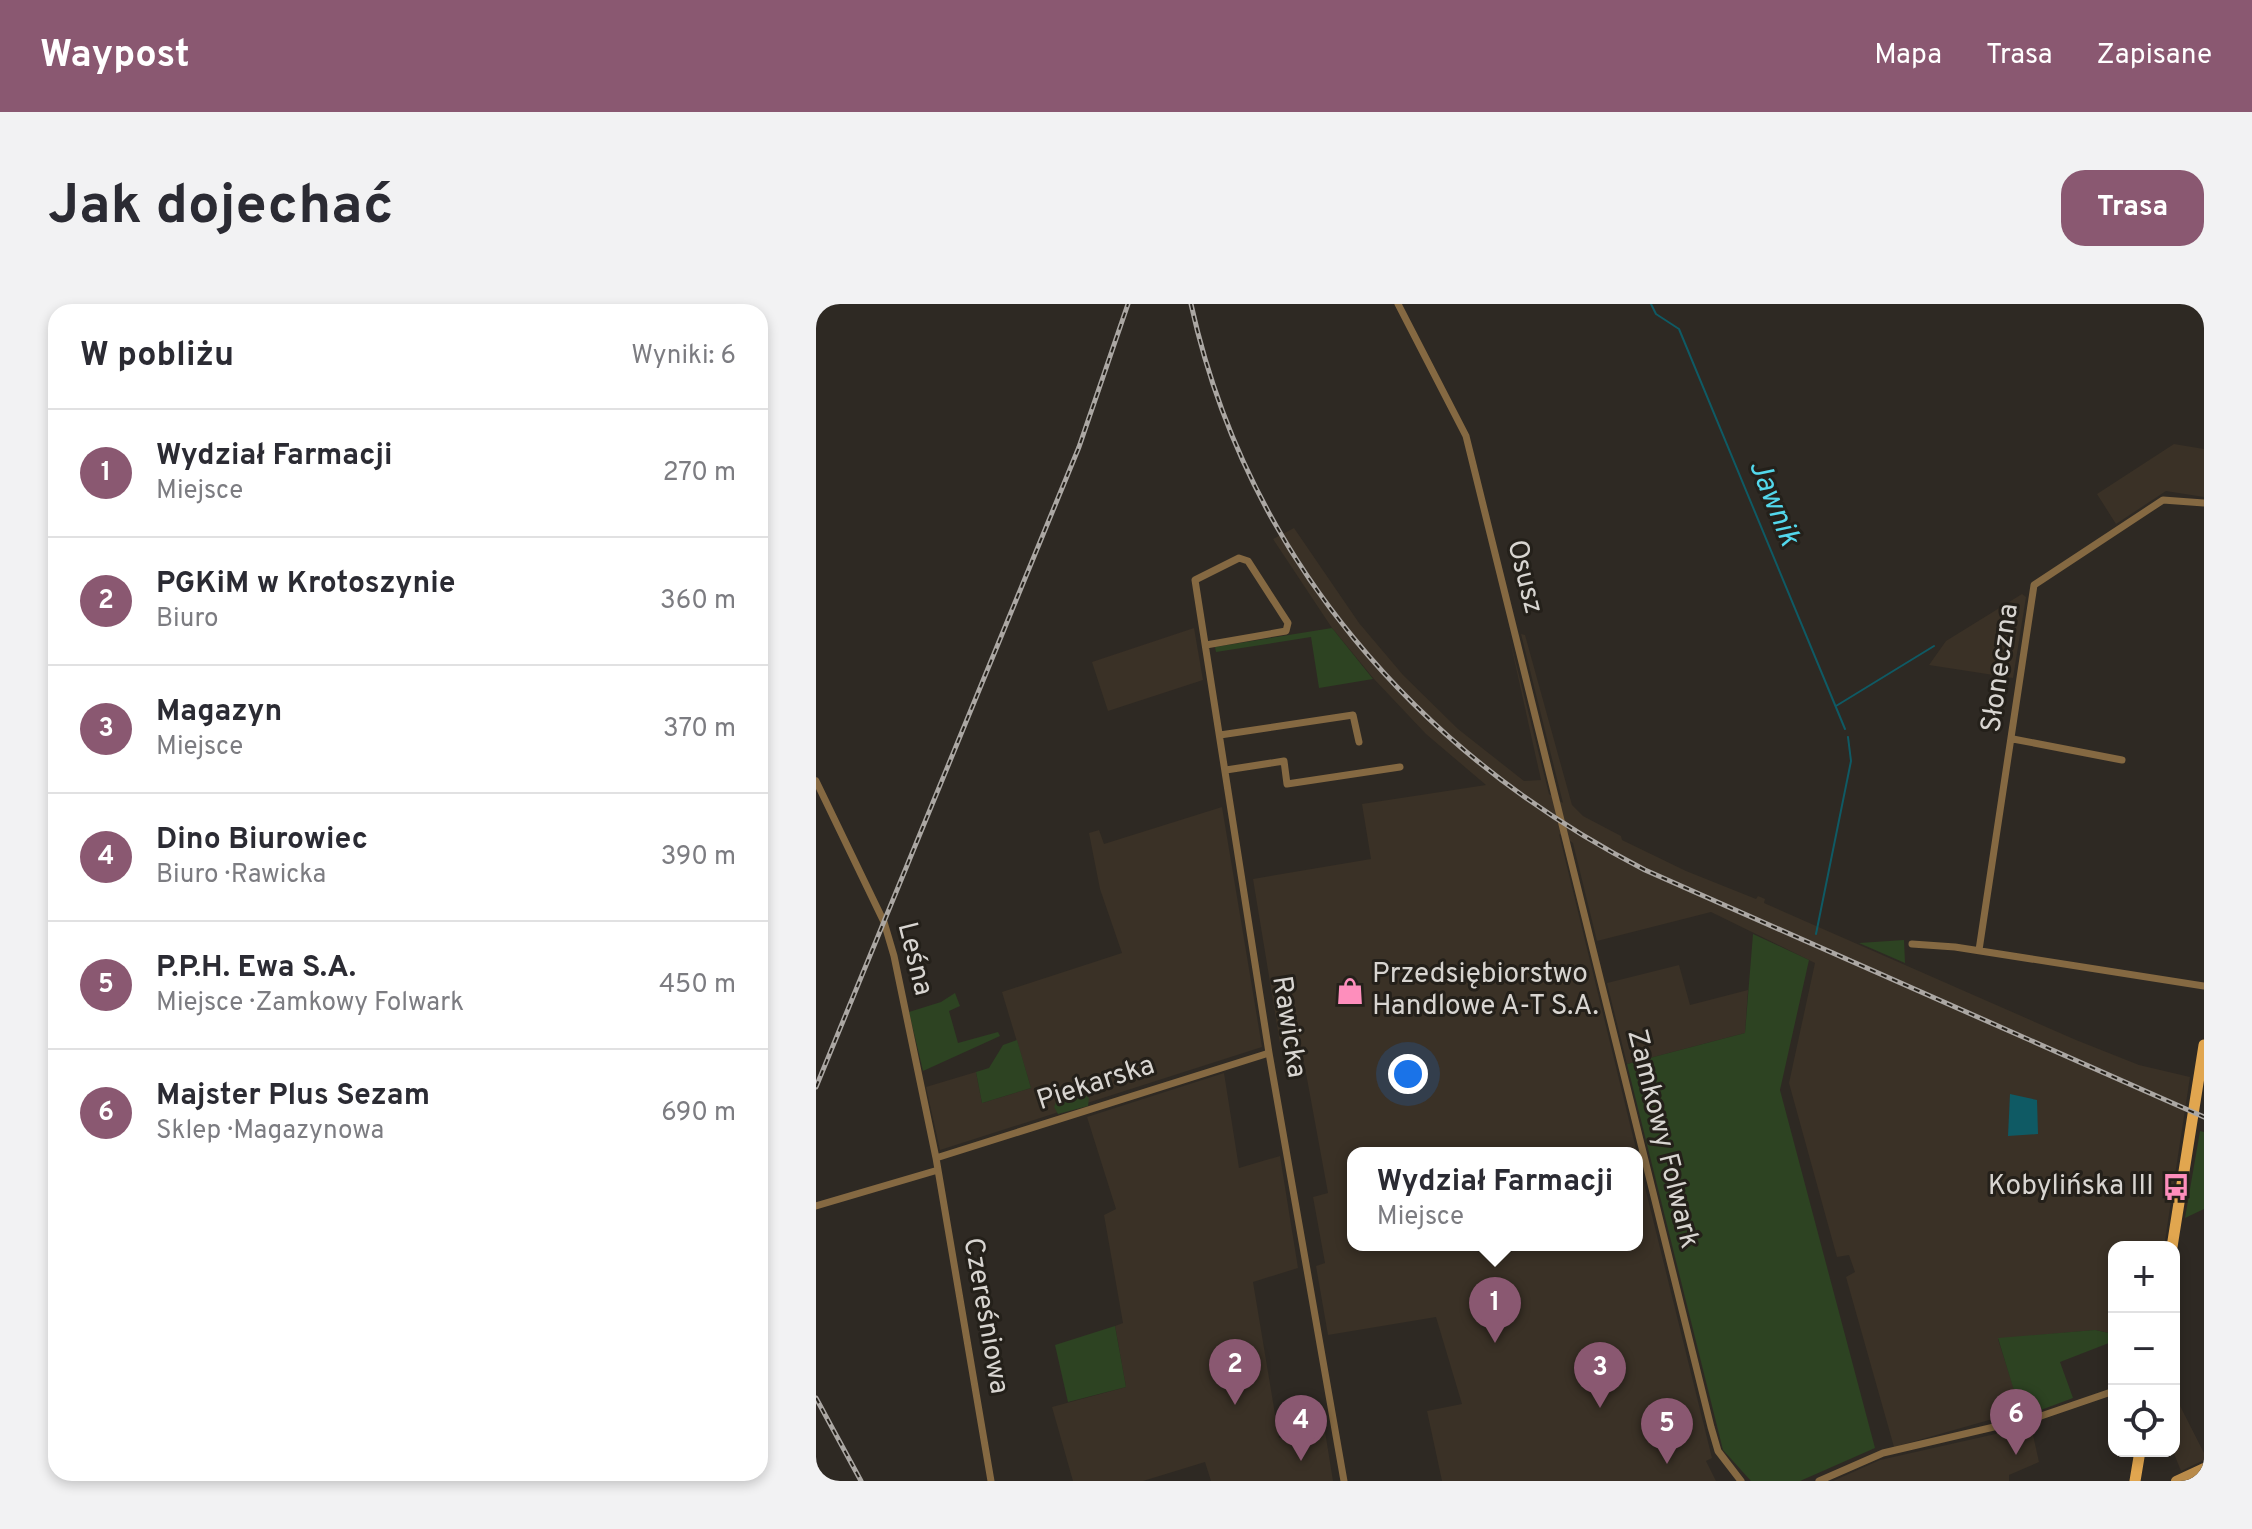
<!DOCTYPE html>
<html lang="pl">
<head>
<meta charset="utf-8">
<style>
	:root { --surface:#fff; --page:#f2f2f3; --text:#2b2b33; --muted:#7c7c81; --line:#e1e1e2; --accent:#8a5871 }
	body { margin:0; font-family:Overpass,sans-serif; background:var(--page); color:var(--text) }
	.controls { position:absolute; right:24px; bottom:24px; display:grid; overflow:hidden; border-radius:16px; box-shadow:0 4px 12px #0003 }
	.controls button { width:72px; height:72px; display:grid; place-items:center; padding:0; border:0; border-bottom:2px solid var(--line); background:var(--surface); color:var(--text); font:40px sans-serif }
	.you { position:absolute; left:592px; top:770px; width:28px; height:28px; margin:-20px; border:6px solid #fff; border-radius:50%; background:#1a73e8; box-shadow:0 0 0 12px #1a73e833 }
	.badge { display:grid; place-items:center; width:52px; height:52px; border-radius:50%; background:var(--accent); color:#fff; font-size:26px; font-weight:700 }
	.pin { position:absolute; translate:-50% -66px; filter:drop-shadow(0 2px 4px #0008) }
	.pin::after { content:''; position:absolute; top:42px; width:28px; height:24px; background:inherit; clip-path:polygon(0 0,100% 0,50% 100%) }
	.popup { position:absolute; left:531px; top:843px; width:296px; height:104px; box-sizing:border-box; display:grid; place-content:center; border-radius:16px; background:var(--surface); filter:drop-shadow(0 2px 6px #0005); font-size:26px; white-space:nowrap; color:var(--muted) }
	.popup b { font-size:30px; color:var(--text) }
	.popup::after { content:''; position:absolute; left:50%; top:100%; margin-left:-16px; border:16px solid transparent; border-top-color:var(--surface) }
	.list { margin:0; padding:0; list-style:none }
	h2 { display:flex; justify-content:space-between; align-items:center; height:104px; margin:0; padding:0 32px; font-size:34px }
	h2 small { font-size:26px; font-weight:400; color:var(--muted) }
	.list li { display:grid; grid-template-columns:52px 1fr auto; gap:24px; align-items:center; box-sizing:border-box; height:128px; padding:0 32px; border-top:2px solid var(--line) }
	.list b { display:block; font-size:30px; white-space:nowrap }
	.list p { margin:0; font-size:26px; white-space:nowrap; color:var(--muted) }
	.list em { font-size:26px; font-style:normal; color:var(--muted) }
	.icon { flex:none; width:44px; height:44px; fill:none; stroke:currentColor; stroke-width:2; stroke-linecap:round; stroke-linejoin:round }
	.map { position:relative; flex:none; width:1388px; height:1177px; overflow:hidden; border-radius:24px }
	header { display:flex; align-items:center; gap:48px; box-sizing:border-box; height:112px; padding:0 40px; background:var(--accent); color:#fff }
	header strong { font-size:38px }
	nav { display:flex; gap:44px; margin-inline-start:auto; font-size:28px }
	.intro { display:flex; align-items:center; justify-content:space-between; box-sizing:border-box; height:192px; padding:0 48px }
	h1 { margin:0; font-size:56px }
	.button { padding:20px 36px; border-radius:24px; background:var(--accent); color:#fff; font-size:28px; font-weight:700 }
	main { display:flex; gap:48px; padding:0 48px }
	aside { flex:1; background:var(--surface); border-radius:24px; box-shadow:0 4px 12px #0003 }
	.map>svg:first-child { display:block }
	.built { fill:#3a3126 }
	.green { fill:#2d4322 }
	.water { fill:#0f5a64 }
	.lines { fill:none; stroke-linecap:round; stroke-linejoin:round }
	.stream { stroke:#0f5a64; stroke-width:2 }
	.street { stroke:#856942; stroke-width:7 }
	.secondary { stroke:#b98b4a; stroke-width:10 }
	.primary { stroke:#e1a64f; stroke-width:11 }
	.rail-casing { stroke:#aba7a3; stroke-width:5 }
	.rail { stroke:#24201a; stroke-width:2; stroke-dasharray:6; stroke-linecap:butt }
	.labels { text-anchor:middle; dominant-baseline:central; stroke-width:6; stroke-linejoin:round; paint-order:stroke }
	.street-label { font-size:28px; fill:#d8d5d1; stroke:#24201a }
	.poi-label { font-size:28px; fill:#d8d5d1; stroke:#24201a; text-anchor:start }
	.water-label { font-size:30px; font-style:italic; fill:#53d8ec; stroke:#24201a }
</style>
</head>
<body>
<header>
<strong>Waypost</strong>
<nav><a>Mapa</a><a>Trasa</a><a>Zapisane</a></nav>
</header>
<div class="intro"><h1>Jak dojechać</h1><a class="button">Trasa</a></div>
<main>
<aside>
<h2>W pobliżu<small>Wyniki: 6</small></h2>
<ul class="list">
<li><span class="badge">1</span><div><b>Wydział Farmacji</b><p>Miejsce</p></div><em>270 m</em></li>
<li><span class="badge">2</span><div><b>PGKiM w Krotoszynie</b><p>Biuro</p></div><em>360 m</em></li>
<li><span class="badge">3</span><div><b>Magazyn</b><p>Miejsce</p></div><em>370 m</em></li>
<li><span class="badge">4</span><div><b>Dino Biurowiec</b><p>Biuro · Rawicka</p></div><em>390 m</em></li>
<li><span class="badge">5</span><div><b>P.P.H. Ewa S.A.</b><p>Miejsce · Zamkowy Folwark</p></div><em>450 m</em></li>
<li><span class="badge">6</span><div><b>Majster Plus Sezam</b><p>Sklep · Magazynowa</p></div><em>690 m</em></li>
</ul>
</aside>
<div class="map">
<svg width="1388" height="1177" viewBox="0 0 1388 1177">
	<rect width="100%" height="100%" fill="#2e2923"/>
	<path class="built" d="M1358 140 1388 145V193L1350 187 1300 220 1281 190Z
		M478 224 543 319 587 371 642 425 708 477 725 476 693 332 733 490 747 499 705 330 709 331 756 501 767 512 805 532 806 536 870 567 940 595 942 592 949 595 948 599 1260 736 1323 761 1374 773 1348 943H1298V1030L1279 1026 1182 1035 1205 1107 1078 1143 1030 973 1039 968 1033 951 1021 953 973 779 999 659 895 608 781 637 757 539 743 530 821 849H537V941H821V851L896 1154 890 1157 900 1177H626L611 1107 646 1100 620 1013 512 1031 500 962 509 959 497 893 512 889 485 742 465 745 437 575 555 555 546 500 670 481 610 430 558 375 516 324 457 235Z
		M1206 290 1210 293 1197 374 1113 361 1130 337Z
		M378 324 387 376 292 407 276 358Z
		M406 503 446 743 124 846 110 783 160 768 166 799 215 784 186 688 306 649 284 585 273 529 283 526 288 540Z
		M863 661 874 701 932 686 929 729 811 760 791 679Z
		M408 769 423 864 464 852 482 964 437 978 463 1134 508 1121 517 1177H395L389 1158 327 1177H257L236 1103 310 1083 299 1022 307 1019 288 911 300 905 271 813Z
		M1358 1090 1388 1149V1156L1365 1167 1357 1147Z
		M1215 1122 1223 1158 1193 1171V1177H1017L1064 1156Z"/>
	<path class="green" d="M516 324 557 375 503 384 495 333 400 348 399 343Z
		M937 630 993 656 964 786 1059 1144 984 1177H935L907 1146 811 760 929 729Z
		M1088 636 1089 659 1043 639Z
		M139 689 144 702 133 707 142 739 182 728 184 732 107 767 93 708 125 698Z
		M201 736 215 784 166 799 160 768 173 764 187 741Z
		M263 785 273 794 272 802 242 810 238 803 243 790Z
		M1384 827 1388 828V905L1369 914Z
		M299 1022 310 1083 252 1098 239 1041Z
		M1279 1026 1298 1030V1037L1244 1058 1257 1094 1206 1113 1182 1034Z"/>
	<path class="water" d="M1194 790 1221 796 1222 830 1192 832Z"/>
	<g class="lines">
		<path class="stream" d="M835 0 840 10 863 25 1029 425
			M1020 402 1118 342
			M1000 630 1035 457 1032 433"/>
		<path class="street" d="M582 0 650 132 895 1123 902 1147 925 1177
			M390 341 470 327 472 319 432 257 423 254 379 276 453 749 528 1177
			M404 431 537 411 543 438
			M1197 435 1306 456
			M410 466 468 457 471 480 584 463
			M0 477 68 618 78 652 120 854 175 1177
			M1096 640 1139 643 1388 682
			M1163 646 1218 281 1347 196 1388 199
			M120 854 453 749
			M0 902 122 866
			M1003 1177 1067 1149 1225 1112 1298 1087"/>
		<path class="secondary" d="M1360 1177 1388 1164"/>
		<path class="primary" d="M1356 943 1388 741
			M1319 1177 1324 1147"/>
		<g class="rail-casing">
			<path id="rail" d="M375 0C431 254 602 449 829 566L1388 813
				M0 783 263 143 312 0
				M0 1094 45 1177"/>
		</g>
		<use href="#rail" class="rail"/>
	</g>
	<defs>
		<g id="shop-bare" transform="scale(2.16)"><path d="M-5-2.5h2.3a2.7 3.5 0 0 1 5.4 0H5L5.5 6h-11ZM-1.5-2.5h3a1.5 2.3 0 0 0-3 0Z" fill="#fe8ebc" stroke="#24201a" stroke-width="2.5" paint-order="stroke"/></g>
		<g id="bus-bare" transform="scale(2.16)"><path d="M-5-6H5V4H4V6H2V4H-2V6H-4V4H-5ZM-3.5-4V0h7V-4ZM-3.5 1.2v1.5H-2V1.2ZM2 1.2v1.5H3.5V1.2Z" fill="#fe8ebc" stroke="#24201a" stroke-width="2.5" paint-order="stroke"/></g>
	</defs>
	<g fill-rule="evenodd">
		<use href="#shop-bare" x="534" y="687"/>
		<use href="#bus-bare" x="1360" y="883"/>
	</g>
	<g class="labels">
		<g class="street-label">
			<text transform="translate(708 273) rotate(76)">Osusz</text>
			<text transform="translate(1185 364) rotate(-82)">Słoneczna</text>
			<text transform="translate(98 655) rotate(76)">Leśna</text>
			<text transform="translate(472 723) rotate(81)">Rawicka</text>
			<text transform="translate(280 780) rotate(-18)">Piekarska</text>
			<text transform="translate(846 835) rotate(76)">Zamkowy Folwark</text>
			<text transform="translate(169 1012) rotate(80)">Czereśniowa</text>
		</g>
		<g class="poi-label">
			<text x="556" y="671">Przedsiębiorstwo<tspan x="556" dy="32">Handlowe A-T S.A.</tspan></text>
			<text x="1338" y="883" text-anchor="end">Kobylińska III</text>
		</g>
		<g class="water-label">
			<text transform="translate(957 199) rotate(68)">Jawnik</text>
		</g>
	</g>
</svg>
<div class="controls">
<button>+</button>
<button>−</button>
<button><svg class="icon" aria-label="locate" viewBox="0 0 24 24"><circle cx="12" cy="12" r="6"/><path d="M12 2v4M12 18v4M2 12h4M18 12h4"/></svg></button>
</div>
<div class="you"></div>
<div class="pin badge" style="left:679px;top:1039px">1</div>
<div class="popup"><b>Wydział Farmacji</b>Miejsce</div>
<div class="pin badge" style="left:419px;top:1101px">2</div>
<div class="pin badge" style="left:784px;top:1104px">3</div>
<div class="pin badge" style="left:485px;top:1157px">4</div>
<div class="pin badge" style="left:851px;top:1160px">5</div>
<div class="pin badge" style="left:1200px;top:1151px">6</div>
</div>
</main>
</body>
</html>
